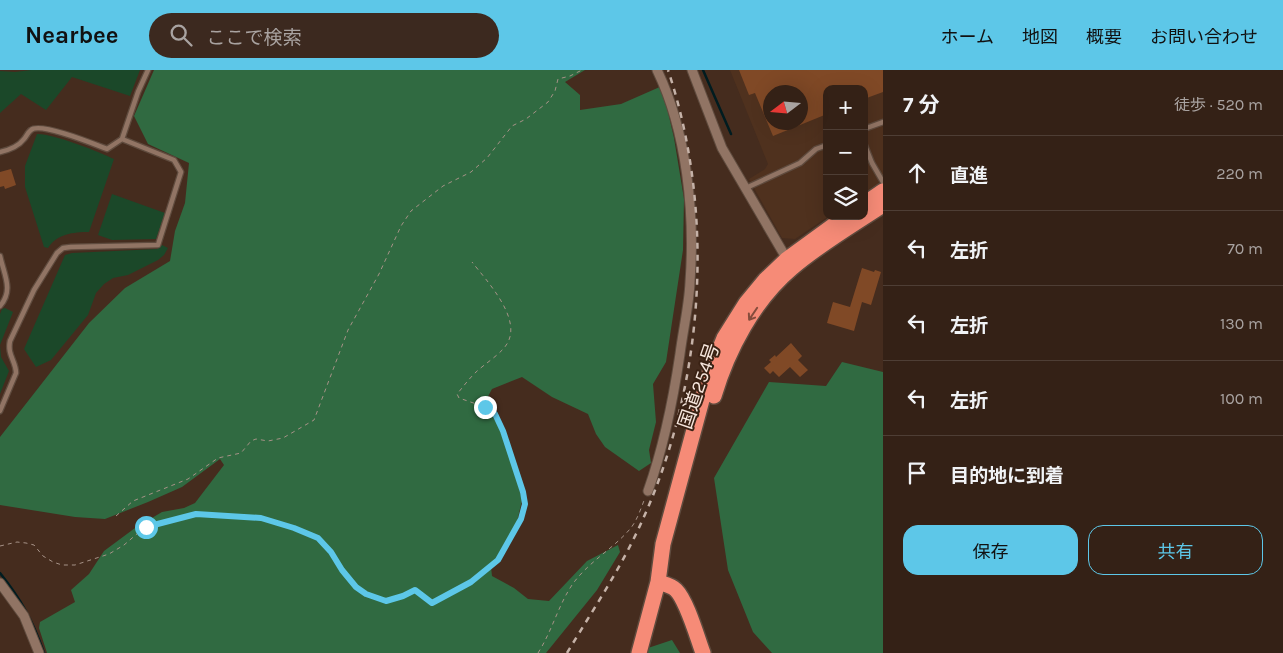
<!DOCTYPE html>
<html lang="ja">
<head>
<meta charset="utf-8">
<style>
	:root { --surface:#342116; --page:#3c291f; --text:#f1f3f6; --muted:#a9a3a1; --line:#4e3e35; --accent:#5dc7e8 }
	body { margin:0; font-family:Karla,"Noto Sans JP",sans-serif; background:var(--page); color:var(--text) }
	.controls { position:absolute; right:15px; top:15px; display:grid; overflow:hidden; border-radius:10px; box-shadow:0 5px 20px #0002 }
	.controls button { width:45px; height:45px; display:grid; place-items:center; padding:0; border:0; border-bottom:1px solid var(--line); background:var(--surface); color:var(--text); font:25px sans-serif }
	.compass { position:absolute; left:763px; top:15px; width:45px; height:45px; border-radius:50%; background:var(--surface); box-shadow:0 5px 20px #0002; rotate:254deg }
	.stop { position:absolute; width:15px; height:15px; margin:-11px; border:4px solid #5dc7e8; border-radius:50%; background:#fff }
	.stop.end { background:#5dc7e8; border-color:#fff; box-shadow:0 1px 5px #0008 }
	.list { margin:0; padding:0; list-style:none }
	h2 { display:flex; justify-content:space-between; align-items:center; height:65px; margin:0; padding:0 20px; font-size:21px }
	h2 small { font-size:16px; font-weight:400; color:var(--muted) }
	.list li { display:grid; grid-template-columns:32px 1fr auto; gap:15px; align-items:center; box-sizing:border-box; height:75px; padding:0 20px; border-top:1px solid var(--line) }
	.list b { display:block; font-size:19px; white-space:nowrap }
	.list em { font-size:16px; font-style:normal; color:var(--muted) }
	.actions { display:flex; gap:10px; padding:15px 20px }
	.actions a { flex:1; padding:11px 0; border:1px solid var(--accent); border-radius:15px; text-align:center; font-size:18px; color:var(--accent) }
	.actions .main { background:var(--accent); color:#111 }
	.icon { flex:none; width:28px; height:28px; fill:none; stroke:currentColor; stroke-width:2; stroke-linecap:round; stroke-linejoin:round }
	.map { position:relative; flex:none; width:883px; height:583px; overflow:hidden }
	header { display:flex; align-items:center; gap:30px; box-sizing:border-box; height:70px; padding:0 25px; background:var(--accent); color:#111 }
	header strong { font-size:24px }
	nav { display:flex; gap:28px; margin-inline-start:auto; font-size:18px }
	.search { width:350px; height:45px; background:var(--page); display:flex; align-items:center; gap:12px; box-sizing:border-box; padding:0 18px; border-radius:28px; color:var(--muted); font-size:19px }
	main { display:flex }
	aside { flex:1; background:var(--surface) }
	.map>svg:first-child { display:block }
	.built { fill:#4f311e; fill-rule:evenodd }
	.green { fill:#1b4829 }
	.forest { fill:#306a41 }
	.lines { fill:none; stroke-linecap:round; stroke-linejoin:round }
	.stream { stroke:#001c20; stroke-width:2.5 }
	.building { fill:#804926; fill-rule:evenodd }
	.lane-casing { stroke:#5f4b3e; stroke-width:7 }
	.street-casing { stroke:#5f4b3e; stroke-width:11 }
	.highway-casing { stroke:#5f4b3e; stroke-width:18 }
	.path { stroke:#a69287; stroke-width:1; stroke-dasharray:4 4; stroke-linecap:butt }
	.lane { stroke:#917464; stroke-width:4.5 }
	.street { stroke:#917464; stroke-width:9 }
	.highway { stroke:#f68b77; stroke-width:15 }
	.rail { stroke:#c5b2a8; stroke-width:2.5; stroke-dasharray:6 6; stroke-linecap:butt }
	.oneway { stroke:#854c3c }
	.route { stroke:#5dc7e8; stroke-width:6 }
	.labels { text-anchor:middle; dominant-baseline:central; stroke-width:4; stroke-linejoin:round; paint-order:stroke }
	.street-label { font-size:19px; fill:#f7e7de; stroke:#3a2214 }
</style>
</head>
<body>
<header>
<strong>Nearbee</strong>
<div class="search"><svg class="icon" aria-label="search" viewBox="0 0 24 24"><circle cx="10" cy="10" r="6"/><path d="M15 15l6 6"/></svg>ここで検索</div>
<nav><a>ホーム</a><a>地図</a><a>概要</a><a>お問い合わせ</a></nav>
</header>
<main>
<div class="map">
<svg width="883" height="583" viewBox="0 0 883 583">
	<rect width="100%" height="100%" fill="#452c1e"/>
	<path class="built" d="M730 0H883V110L864 123V19H827V146H829L795 169 782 168 749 109 765 99 768 94ZM771 22H801V52H771Z"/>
	<path class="green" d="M31 0H140L130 26 72 7 46 40 21 24 0 43V1L15 2Z
		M37 64C51 63 100 82 114 89L89 162C73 162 57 164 48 178L44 177 25 117V96Z
		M112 124 165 143 156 169 112 170 98 165Z
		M162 175 168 178 164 185 158 190 128 205 113 208 104 214 96 223 88 245 51 290 36 297 24 279 65 185 72 183 157 179Z
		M5 238 13 242 0 275 1 287 9 301 0 324V244L2 239Z"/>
	<path class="forest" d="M154 0H585L565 12 580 25V40L621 34 662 16 674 68 684 129 683 180 666 292 653 314 656 352 649 380 651 393 639 401 605 377 596 364 588 344 552 327 522 307 492 319 485 332 499 358 515 402 522 430 514 465 491 497 492 506 514 518 528 529 549 531 587 491 618 475 620 482 597 520 546 583H47L39 558 40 552 75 532 71 520 89 504 104 481 135 458 162 442 184 438 195 433 224 395 220 389 182 417 148 432 105 449 75 447 0 435V367L89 253 125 218 170 191 175 161 185 133 189 93 148 74 134 46Z
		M842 292 883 302V583H772L753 562 728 500 714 408 769 312 826 316Z
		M672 570 680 583H647L648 578Z"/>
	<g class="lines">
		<path class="stream" d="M703 0 731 64
			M0 503C21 529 33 551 44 583"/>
	</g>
	<path class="building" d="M739 0H883V22L864 29V19H827V44L773 66 755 23 749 25ZM770 22H800V52H770Z
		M11 99 16 115 5 119 4 116 0 117V102Z
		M862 198 874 202 875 200 881 202 871 235 862 232 854 261 827 253 833 232 850 237Z
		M791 273 802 286 798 290 808 300 800 307 790 297 779 307 773 301 770 304 764 298 771 292 769 290 775 285 776 287Z"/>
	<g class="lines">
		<g class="lane-casing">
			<path id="lane" d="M864 59 883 52
				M864 73 872 93 883 112
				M0 82C9 80 18 77 24 69 26 67 28 62 31 60 40 52 94 74 107 79L122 69 138 22 148 0
				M746 118 800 93 816 79 827 75
				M0 186C4 205 14 220 0 236
				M0 341 16 303C16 291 7 285 10 271L34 220 57 183 63 178 71 177 158 175 181 102 174 90 122 69"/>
		</g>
		<g class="street-casing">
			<path id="street" d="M692 0 722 78 788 191
				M648 421C664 376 673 331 680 284 683 260 689 236 690 212 695 144 687 62 657 0
				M0 513 24 546 39 583"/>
		</g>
		<g class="highway-casing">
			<path id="highway" d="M864 134 883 121
				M714 326C728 279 754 230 792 198 820 174 853 155 883 135
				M658 512C664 514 671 515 676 520 687 531 697 567 703 583
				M639 583 658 512 663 474 702 330 710 302 724 268 746 233 765 210 787 189 846 146"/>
		</g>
		<path class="path" d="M116 446 133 431 188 409 218 388 241 383 251 371 256 369 268 371 283 368 314 350 348 260 379 204 401 156 411 141 443 116 471 102 487 88 512 56 526 49 548 32 555 21 558 9 570 6 582 0
			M0 476 17 472 26 473 34 475 43 486 53 492 62 495H75L109 484 124 475 145 457 196 444 261 448 294 458 318 468 331 482 342 500 356 517 366 524 385 531 403 526 415 519 432 533 471 512 498 490 521 449 525 434 523 422 503 361 495 344 485 337 459 328 457 324C463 317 468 310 475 303 484 294 503 283 508 272 521 247 486 210 472 192
			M538 583C552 561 558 536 572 515 588 492 613 479 630 459 637 451 641 438 645 428"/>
		<use href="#lane" class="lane"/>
		<use href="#street" class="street"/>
		<use href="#highway" class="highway"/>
		<path class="rail" d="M567 583C591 543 617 504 637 462 704 322 717 147 668 0"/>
	</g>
	<defs><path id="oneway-shaft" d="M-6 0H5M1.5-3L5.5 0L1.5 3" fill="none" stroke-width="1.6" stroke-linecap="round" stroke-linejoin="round" transform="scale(1.25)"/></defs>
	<use class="oneway" href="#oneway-shaft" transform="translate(753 244) rotate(124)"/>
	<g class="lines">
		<path class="route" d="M146 457 196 444 261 448 294 458 318 468 331 482 342 500 356 517 366 524 386 531 403 526 415 520 432 533 471 512 498 490 521 449 525 434 523 422 503 361 495 344 485 337"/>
	</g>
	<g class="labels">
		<g class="street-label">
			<text transform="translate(699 316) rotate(-71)">国道254号</text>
		</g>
	</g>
</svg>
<div class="controls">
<button>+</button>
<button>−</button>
<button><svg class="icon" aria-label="layers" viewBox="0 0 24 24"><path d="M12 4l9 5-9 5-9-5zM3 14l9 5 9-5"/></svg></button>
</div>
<svg class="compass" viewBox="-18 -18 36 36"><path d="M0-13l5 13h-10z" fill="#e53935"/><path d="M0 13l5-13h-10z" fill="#a9a3a1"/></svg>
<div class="stop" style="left:146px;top:457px"></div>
<div class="stop end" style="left:485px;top:337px"></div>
</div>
<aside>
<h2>7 分<small>徒歩 · 520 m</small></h2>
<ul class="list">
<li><svg class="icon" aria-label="ahead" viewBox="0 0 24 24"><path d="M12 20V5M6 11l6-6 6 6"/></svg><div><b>直進</b></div><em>220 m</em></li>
<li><svg class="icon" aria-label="left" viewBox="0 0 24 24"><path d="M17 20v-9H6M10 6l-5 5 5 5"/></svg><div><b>左折</b></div><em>70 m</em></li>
<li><svg class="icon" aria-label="left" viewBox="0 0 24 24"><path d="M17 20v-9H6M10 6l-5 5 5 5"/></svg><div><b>左折</b></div><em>130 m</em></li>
<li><svg class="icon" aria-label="left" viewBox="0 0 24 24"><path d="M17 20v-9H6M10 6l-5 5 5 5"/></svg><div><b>左折</b></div><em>100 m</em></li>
<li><svg class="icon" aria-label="arrive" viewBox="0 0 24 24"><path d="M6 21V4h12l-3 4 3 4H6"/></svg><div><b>目的地に到着</b></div></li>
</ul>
<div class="actions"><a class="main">保存</a><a>共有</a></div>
</aside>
</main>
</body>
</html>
